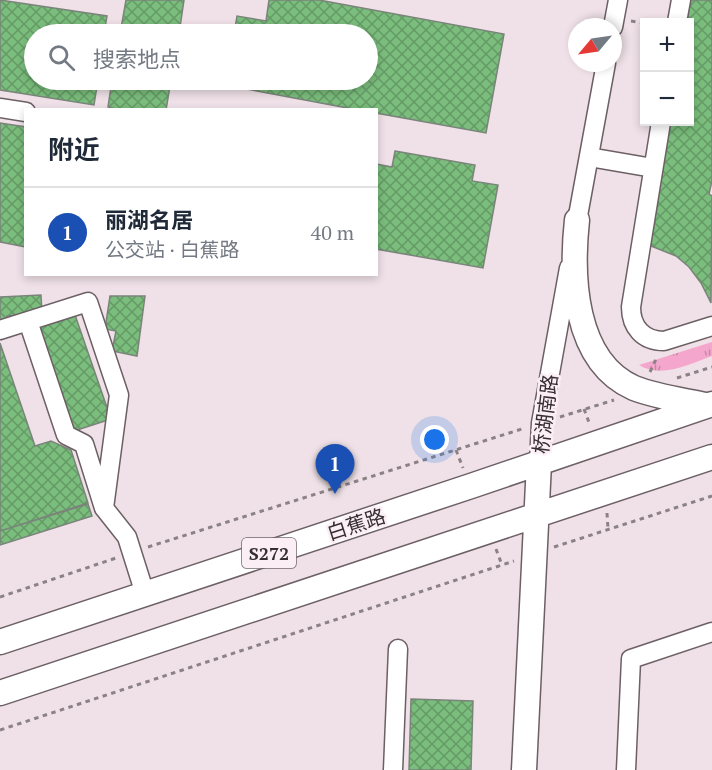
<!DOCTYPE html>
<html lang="zh">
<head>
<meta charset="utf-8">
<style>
	:root { --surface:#fff; --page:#f6f6f7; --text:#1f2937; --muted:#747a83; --line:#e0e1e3; --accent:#12972c }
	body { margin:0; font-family:"PT Serif","Noto Sans SC",serif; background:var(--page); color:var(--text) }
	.controls { position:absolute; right:18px; top:18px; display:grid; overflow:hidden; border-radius:0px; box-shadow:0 3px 9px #0003 }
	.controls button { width:54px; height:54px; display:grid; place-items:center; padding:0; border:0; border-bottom:2px solid var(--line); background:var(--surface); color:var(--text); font:30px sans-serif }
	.compass { position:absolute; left:568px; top:18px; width:54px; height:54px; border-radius:50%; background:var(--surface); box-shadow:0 3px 9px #0003; rotate:241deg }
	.you { position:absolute; left:435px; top:440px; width:21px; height:21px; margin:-15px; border:4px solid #fff; border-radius:50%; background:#1a73e8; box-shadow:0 0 0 9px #1a73e833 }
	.badge { display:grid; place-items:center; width:39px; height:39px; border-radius:50%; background:var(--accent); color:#fff; font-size:20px; font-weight:700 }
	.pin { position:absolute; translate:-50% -50px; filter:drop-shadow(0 2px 3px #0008) }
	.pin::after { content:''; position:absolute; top:32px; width:21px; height:18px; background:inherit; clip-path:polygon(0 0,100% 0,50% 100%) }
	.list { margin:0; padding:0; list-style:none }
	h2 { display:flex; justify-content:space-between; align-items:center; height:78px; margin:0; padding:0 24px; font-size:26px }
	h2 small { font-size:20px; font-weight:400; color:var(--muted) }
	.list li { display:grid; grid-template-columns:39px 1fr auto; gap:18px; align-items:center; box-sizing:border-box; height:90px; padding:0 24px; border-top:2px solid var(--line) }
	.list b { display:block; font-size:22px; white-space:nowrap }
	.list p { margin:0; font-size:20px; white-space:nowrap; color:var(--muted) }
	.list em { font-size:20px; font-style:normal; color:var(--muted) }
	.icon { flex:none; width:33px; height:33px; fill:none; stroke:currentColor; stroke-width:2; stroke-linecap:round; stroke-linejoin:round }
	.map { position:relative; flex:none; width:712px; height:770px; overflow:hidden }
	.search { position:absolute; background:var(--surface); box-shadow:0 3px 9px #0003; left:24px; top:24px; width:354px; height:66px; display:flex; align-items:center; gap:15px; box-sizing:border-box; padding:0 21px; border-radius:33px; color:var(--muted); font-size:22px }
	.panel { position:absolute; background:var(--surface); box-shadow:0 3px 9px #0003; left:24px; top:108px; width:354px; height:168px; border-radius:0px }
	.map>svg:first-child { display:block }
	.grass { fill:url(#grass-tufts) }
	.building { fill:url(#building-cross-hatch); stroke:#7b847b; stroke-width:1.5 }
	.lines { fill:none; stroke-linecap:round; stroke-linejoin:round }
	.minor-casing { stroke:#6c6065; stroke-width:21 }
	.major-casing { stroke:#6c6065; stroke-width:27 }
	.path { stroke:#8b8286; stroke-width:3; stroke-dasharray:4.5 4.5; stroke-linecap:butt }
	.minor { stroke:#fff; stroke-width:18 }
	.major { stroke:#fff; stroke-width:24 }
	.labels { text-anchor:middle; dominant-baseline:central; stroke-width:5; stroke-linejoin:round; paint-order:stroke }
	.shield { fill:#fceef5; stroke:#71686c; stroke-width:1.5 }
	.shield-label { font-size:18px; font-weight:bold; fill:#352f32 }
	.street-label { font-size:20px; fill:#352f32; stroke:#fceef5 }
</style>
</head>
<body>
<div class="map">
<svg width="712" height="770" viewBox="0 0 712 770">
	<defs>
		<pattern id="grass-tufts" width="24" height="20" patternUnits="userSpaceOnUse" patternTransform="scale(1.5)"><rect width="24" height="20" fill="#f5a6cd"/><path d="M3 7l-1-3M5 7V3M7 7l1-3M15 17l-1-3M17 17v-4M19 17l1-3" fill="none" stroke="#c788a7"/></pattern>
		<pattern id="building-cross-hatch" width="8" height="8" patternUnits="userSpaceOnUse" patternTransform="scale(1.5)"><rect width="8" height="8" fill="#7abd7c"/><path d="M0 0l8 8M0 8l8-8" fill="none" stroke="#659a66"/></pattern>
	</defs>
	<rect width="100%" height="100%" fill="#efe1e7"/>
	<path class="grass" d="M712 342V356C689 364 662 379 639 365Z"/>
	<path class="building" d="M0 0 107 16 104 34H34V80H98L94 105 0 90Z
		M126 0H184L179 34H120Z
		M269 0H319L504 34 486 133 376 113V110H358L225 85 226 80H368V34H234L237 16 266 21Z
		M690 0H712V181L709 194 712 196 711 303 701 283 689 267 676 256 646 244 668 122H690V22H686Z
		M112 80H171L166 110H120L108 107Z
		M0 123 26 127V247L0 242Z
		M395 151 475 165 472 181 498 185 483 268 376 249V164L392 167Z
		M41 295 42 313 7 316V323L0 325V297Z
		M110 296H145L137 356 112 351 116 331 105 329Z
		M74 312 111 419 74 431 38 324Z
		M0 343 35 446 51 441 71 450 88 503 0 531Z
		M88 504 92 516 0 545V531Z
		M411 699 473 701 471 770H409Z"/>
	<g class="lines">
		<g class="minor-casing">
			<path id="minor" d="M677 22 681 0
				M613 27 618 0
				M0 108 26 112
				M661 122 631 307C631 327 643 341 664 341L712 326
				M589 157 653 168
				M575 232 606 63
				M28 321 66 435 84 444 104 508 127 537 145 594
				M0 330 88 302 119 395 104 508
				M539 463 541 423 569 268
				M393 770 398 649
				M626 770 631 659 712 632"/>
		</g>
		<g class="major-casing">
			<path id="major" d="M577 220C571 275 573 361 634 388 657 397 682 400 706 405
				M0 642 471 486 712 404
				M0 693 712 457
				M524 770 539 463"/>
		</g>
		<path class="path" d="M631 21 644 23
			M650 372 657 357
			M677 378 712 367
			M584 409 590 425
			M560 417 614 400
			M456 450 463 468
			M607 513 608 529
			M148 547 525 428
			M554 547 712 496
			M496 549 502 565
			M0 597 116 558
			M0 730 514 561"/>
		<use href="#minor" class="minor"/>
		<use href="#major" class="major"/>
	</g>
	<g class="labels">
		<rect class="shield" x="242" y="538" width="54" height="30" rx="4.5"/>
		<g class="shield-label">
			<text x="269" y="553">S272</text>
		</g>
		<g class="street-label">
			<text transform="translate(545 414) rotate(-83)">桥湖南路</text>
			<text transform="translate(356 524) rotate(-18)">白蕉路</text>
		</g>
	</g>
</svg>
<div class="controls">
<button>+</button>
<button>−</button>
</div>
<svg class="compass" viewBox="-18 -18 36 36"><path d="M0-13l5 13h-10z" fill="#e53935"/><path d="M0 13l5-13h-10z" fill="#747a83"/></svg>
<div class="you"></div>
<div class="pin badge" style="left:335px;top:494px;background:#1a4fb4">1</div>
<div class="search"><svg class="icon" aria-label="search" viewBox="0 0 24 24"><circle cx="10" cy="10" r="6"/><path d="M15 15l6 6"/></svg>搜索地点</div>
<section class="panel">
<h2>附近<small></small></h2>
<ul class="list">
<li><span class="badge" style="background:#1a4fb4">1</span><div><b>丽湖名居</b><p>公交站 · 白蕉路</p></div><em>40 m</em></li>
</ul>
</section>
</div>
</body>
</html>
